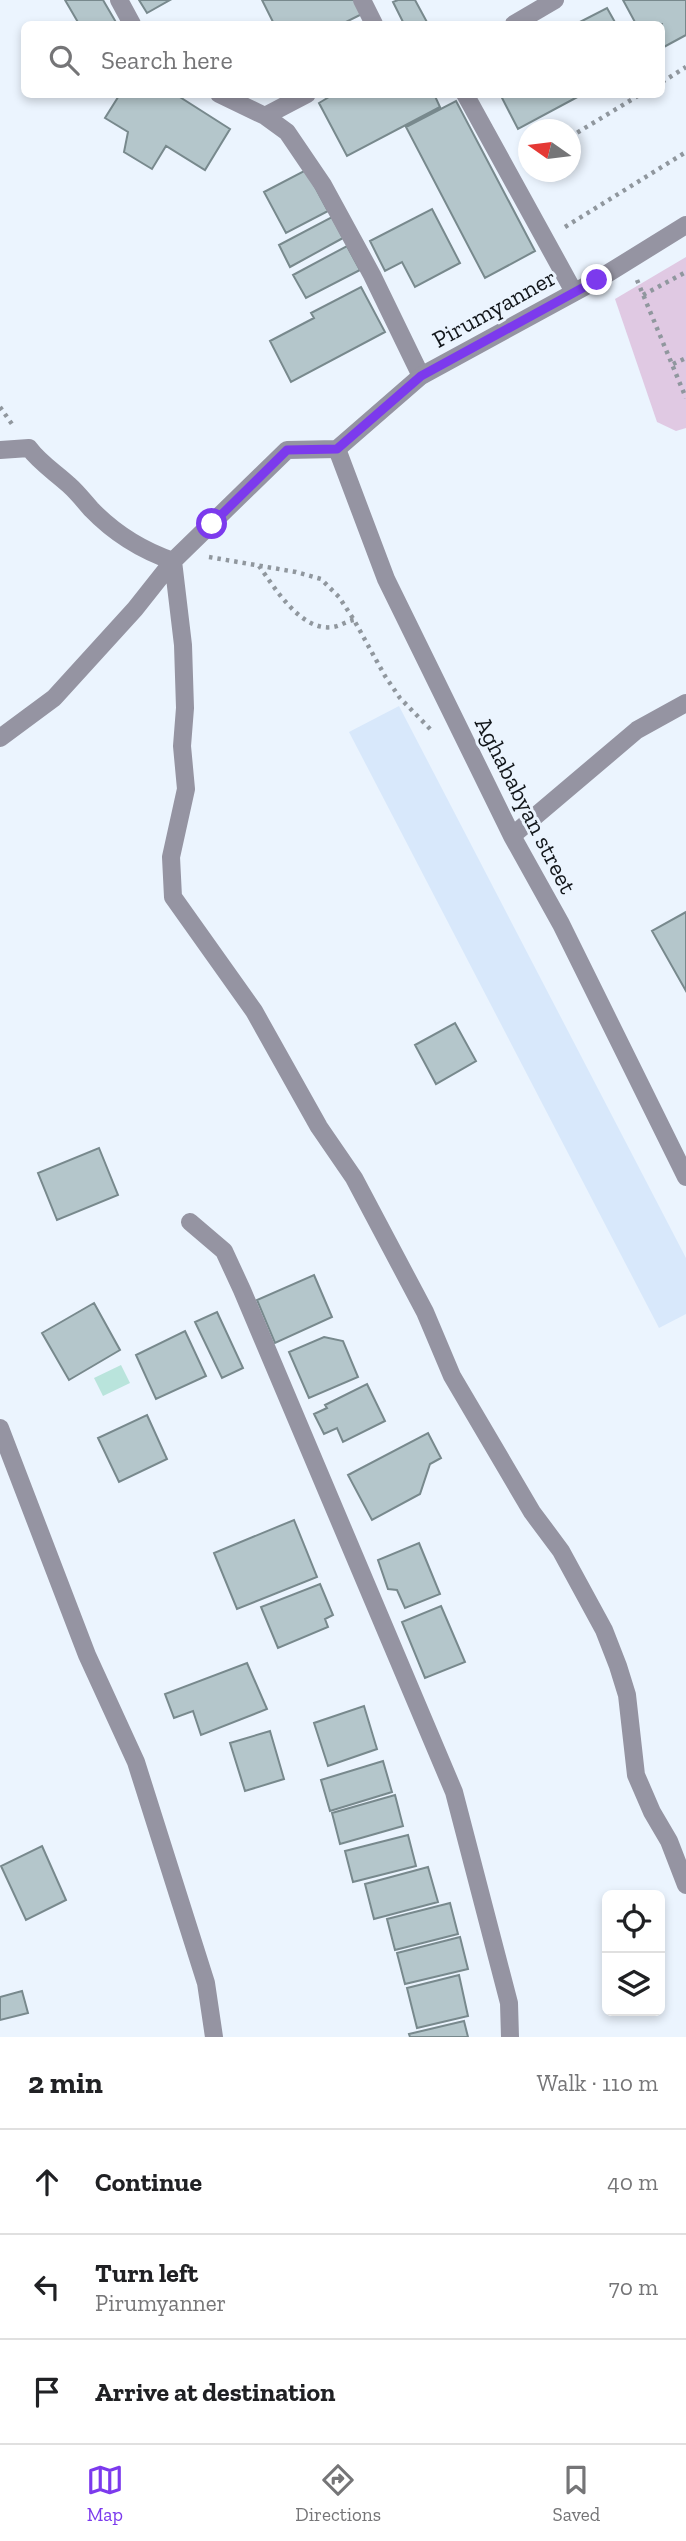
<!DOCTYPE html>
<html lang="en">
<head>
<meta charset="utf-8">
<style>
	:root { --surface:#fff; --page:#f6f6f6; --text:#202124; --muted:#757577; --line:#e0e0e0; --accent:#7c3aed }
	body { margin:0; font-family:"Zilla Slab",serif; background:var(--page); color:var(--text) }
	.controls { position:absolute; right:21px; bottom:21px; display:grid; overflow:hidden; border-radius:10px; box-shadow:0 4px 10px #0003 }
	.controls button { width:63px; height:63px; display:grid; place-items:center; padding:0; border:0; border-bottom:2px solid var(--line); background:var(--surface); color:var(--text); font:35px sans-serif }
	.compass { position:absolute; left:518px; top:119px; width:63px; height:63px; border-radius:50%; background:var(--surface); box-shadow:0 4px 10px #0003; rotate:284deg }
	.stop { position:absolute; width:21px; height:21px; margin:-16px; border:5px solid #7c3aed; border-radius:50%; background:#fff }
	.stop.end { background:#7c3aed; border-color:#fff; box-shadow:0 2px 7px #0008 }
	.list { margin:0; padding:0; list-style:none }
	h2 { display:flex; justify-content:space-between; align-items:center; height:91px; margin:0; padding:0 28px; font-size:30px }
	h2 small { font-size:23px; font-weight:400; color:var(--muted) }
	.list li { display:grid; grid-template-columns:46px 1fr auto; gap:21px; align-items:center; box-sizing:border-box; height:105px; padding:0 28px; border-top:2px solid var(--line) }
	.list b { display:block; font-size:26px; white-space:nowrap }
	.list p { margin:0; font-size:23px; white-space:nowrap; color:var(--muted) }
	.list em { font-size:23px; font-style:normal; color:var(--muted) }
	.icon { flex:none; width:38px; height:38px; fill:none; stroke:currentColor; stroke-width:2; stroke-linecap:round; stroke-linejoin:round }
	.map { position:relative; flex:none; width:686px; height:2037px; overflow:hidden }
	.search { position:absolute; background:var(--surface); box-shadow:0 4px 10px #0003; left:21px; right:21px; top:21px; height:77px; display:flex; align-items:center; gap:18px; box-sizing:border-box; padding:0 24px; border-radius:10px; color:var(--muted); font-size:26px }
	.sheet { height:406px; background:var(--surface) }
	nav { display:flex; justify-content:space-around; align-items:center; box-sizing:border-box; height:98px; border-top:2px solid var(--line); background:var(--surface); font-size:19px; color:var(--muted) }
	nav a { display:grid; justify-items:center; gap:4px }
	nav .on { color:var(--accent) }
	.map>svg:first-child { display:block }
	.built { fill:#d8e8fb }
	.green { fill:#e0c9e3 }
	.water { fill:#b9e4dc }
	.building { fill:#b4c6cb; stroke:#78898d; stroke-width:2 }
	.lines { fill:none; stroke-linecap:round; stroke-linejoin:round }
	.path { stroke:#90979e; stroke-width:4.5; stroke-dasharray:3.5 5; stroke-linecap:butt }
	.service { stroke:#9594a2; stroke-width:18 }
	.minor { stroke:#9594a2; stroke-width:18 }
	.tertiary { stroke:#9594a2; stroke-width:18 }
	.route { stroke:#7c3aed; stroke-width:9 }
	.labels { text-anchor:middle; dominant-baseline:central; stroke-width:6; stroke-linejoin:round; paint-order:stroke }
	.street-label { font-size:24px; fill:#12161a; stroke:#ebf4fe }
</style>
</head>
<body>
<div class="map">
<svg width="686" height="2037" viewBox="0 0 686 2037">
	<rect width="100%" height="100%" fill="#ebf4fe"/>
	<path class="built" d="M399 706 686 1258V1314L659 1328 349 732Z"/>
	<path class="green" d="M686 257V428L676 431 657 422 615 299Z"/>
	<path class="water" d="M121 1365 130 1383 103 1396 94 1378Z"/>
	<path class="building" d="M65 0H103L117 24H79Z
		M139 0H170L147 13Z
		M262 0H358L364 13 342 24H274Z
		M398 0H415L428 24H404L393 2Z
		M623 0H686V35L662 48V24H636Z
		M607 8 616 24H576Z
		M120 94H175L230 129 205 170 166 146 152 169 124 152 128 132 105 118Z
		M334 94H434L440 107 347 156 319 103Z
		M500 94H583L518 129Z
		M456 101 535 251 485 278 406 127Z
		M306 170 328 211 286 233 264 192Z
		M432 209 460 263 415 287 402 262 385 271 370 241Z
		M332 217 343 238 290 267 279 245Z
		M347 246 360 270 306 298 293 275Z
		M361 287 385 332 291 382 270 341 314 318 311 313Z
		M686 912V991L652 931Z
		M455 1023 476 1061 436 1084 415 1045Z
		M99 1148 118 1195 57 1220 38 1173Z
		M314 1275 332 1317 275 1343 257 1300Z
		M94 1303 120 1350 69 1380 42 1333Z
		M217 1312 243 1368 222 1378 195 1322Z
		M185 1331 206 1376 156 1399 136 1355Z
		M324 1337 343 1341 358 1377 309 1398 289 1352Z
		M367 1384 385 1421 343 1442 337 1428 324 1434 314 1414 327 1408 325 1405Z
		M147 1415 167 1459 119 1482 98 1438Z
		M428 1433 441 1458 430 1464 420 1494 372 1520 348 1475Z
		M294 1520 317 1577 237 1609 214 1553Z
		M419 1543 440 1594 405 1608 397 1590 388 1589 378 1560Z
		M320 1584 333 1615 325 1619 328 1627 278 1648 261 1607Z
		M441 1606 465 1662 425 1678 402 1622Z
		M247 1663 267 1709 201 1735 193 1711 174 1718 165 1694Z
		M364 1706 377 1749 328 1766 314 1723Z
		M270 1731 284 1779 245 1791 230 1743Z
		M383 1761 392 1792 330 1811 321 1780Z
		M395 1795 403 1826 340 1844 332 1813Z
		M408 1835 416 1866 353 1882 345 1851Z
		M42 1846 66 1900 26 1920 1 1866Z
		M428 1867 438 1902 374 1919 365 1884Z
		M450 1903 458 1934 395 1950 387 1919Z
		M460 1937 468 1969 405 1984 397 1953Z
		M459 1975 468 2016 417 2028 407 1988Z
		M22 1991 28 2013 0 2020V1997Z
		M464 2021 468 2037H410L409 2034Z"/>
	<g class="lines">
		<path class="path" d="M662 82 686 67
			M570 137 641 94
			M565 227 686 152
			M637 280 686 398
			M643 295 686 272
			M673 364 686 358
			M0 407 14 427
			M209 557 296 572 321 579 339 597 354 620 385 676 400 698 433 732
			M259 566C275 588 301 632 333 627 340 626 347 621 354 620"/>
		<path class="service" d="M119 0 132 24
			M362 0 374 24
			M514 24 555 0
			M219 94 265 116 287 132 323 185 372 275 421 376
			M465 94 574 292
			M265 116 307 94"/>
		<path class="minor" d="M0 450 29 448C40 463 55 472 69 485 77 492 84 501 91 509 115 534 141 550 173 561L183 645 185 708 182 746 186 789 171 857 173 897 254 1011 319 1127 354 1178 425 1312 452 1376 532 1512 561 1551 604 1630 618 1666 627 1695 636 1775 652 1812 669 1841 686 1885
			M0 738 54 698 135 609 173 561 287 450 337 449 421 376 597 280 686 225
			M190 1222 224 1251 242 1290 454 1792 509 2003 510 2037
			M0 1428 87 1655 136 1762 206 1983 214 2037"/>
		<path class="tertiary" d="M337 449 386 579 512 836 561 924 686 1177
			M512 836 637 730 686 703"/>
	</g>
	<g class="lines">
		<path class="route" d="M212 524 287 450 337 449 421 376 597 280"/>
	</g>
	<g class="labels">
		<g class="street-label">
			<text transform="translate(494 308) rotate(-29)">Pirumyanner</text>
			<text transform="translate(526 805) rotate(63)">Aghababyan street</text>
		</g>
	</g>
</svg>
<div class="controls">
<button><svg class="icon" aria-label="locate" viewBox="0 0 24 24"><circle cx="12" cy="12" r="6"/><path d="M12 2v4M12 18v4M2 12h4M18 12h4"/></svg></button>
<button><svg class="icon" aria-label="layers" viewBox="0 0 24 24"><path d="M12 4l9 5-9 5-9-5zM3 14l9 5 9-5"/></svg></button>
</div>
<svg class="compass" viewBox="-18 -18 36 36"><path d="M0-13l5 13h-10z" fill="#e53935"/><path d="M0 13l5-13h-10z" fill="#757577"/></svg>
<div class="stop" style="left:212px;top:524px"></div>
<div class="stop end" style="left:597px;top:280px"></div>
<div class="search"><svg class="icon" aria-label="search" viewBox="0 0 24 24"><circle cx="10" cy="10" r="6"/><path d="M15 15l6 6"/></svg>Search here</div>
</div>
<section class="sheet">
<h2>2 min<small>Walk · 110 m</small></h2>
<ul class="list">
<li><svg class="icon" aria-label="ahead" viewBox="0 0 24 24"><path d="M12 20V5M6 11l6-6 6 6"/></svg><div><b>Continue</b></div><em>40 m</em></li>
<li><svg class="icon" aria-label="left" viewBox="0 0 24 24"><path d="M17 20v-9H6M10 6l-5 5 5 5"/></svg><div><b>Turn left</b><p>Pirumyanner</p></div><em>70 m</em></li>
<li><svg class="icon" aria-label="arrive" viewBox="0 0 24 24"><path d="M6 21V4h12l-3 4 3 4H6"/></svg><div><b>Arrive at destination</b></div></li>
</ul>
</section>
<nav>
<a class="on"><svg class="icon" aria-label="map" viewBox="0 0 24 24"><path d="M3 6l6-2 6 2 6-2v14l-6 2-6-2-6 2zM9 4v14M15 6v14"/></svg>Map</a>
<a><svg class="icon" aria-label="directions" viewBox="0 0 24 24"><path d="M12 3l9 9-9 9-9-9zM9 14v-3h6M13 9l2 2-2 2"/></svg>Directions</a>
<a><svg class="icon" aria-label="saved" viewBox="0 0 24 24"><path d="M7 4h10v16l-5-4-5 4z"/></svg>Saved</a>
</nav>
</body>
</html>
